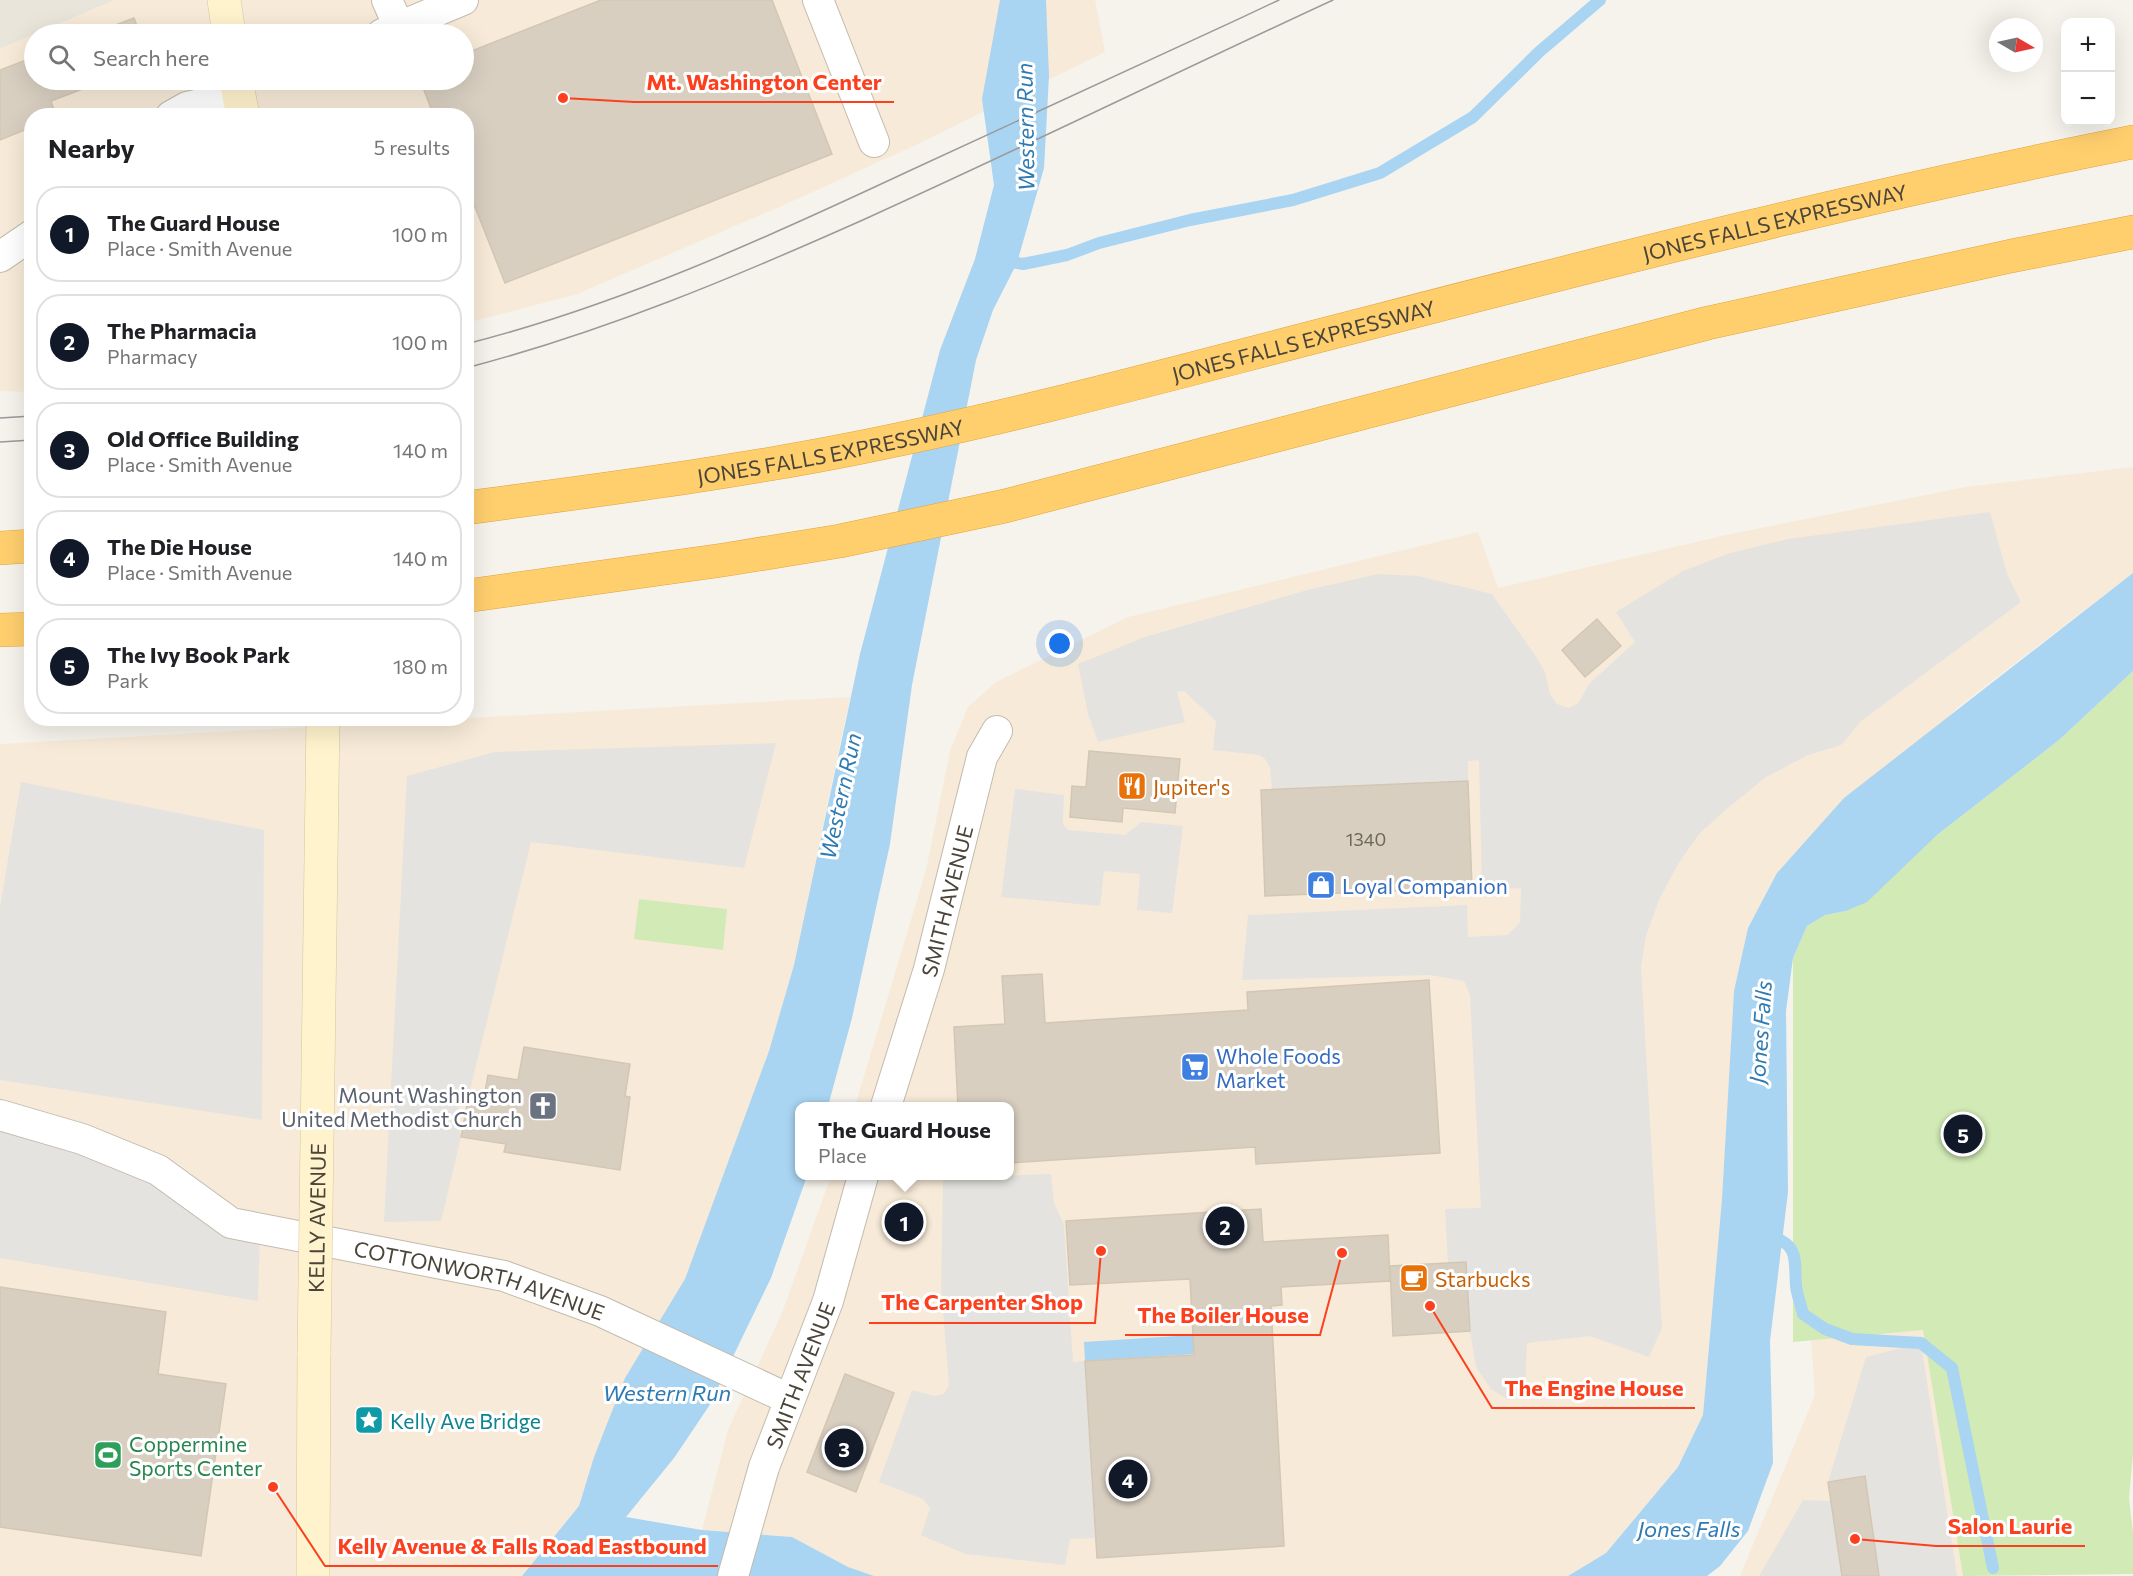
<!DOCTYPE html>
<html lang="en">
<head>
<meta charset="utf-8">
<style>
	:root { --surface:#fff; --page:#f2f2f2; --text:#202124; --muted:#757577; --line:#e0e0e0; --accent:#111827 }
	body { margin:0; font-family:Commissioner,sans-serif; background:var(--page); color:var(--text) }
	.controls { position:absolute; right:18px; top:18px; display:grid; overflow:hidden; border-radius:12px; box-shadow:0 6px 24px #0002 }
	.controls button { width:54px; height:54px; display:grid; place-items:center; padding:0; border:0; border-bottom:2px solid var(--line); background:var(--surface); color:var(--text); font:30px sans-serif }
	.compass { position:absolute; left:1989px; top:18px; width:54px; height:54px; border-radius:50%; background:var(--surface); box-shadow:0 6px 24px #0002; rotate:99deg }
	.you { position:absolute; left:1060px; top:644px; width:21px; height:21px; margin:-15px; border:4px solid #fff; border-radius:50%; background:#1a73e8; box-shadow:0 0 0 9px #1a73e833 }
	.badge { display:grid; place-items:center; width:39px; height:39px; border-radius:50%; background:var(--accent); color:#fff; font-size:20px; font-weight:700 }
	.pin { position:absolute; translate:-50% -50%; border:3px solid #fff; box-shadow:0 2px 6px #0006 }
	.popup { position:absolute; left:795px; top:1102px; width:219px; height:78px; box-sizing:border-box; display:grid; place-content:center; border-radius:12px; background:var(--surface); filter:drop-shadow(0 2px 4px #0005); font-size:20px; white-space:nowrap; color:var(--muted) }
	.popup b { font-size:22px; color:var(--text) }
	.popup::after { content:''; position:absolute; left:50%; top:100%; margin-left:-12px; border:12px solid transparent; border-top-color:var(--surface) }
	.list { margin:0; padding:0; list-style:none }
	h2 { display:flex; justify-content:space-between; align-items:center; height:78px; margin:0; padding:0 24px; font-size:26px }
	h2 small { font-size:20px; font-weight:400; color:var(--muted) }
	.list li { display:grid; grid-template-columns:39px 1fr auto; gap:18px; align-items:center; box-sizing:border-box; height:96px; margin:0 12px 12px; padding:0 12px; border:2px solid var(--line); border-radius:24px }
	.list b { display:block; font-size:22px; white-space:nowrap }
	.list p { margin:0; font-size:20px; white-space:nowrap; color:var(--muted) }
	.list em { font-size:20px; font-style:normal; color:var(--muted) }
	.icon { flex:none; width:33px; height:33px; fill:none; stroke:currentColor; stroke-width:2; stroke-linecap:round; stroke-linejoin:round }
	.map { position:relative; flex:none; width:2133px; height:1576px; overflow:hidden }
	.search { position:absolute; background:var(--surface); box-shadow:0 6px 24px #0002; left:24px; top:24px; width:450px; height:66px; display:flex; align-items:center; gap:15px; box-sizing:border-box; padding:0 21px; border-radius:33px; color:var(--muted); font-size:22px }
	.panel { position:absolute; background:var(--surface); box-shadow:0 6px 24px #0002; left:24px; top:108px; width:450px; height:618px; border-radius:24px }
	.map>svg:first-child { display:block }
	.residential { fill:#eae5da }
	.commercial { fill:#f7ead8; fill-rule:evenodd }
	.green { fill:#d2eab5 }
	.parking { fill:#e5e3e0 }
	.water { fill:#a9d4f2 }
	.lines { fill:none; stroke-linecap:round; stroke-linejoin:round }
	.stream { stroke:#a9d4f2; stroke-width:12 }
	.building { fill:#d8cfc1; stroke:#d3c7b4; stroke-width:1.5 }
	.street-casing { stroke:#c2bbae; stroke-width:32 }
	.secondary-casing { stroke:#d6c79b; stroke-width:34 }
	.highway-casing { stroke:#e0a43c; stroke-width:34 }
	.street { stroke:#fff; stroke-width:30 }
	.secondary { stroke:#fff3cd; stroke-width:33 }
	.highway { stroke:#ffcf6e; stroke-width:33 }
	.tram { stroke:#9a9a9a; stroke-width:1.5 }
	.secondary-bridge-casing { stroke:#d6c79b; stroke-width:34; stroke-linecap:butt }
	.secondary-bridge { stroke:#fff3cd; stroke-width:33 }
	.labels { text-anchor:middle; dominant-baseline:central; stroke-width:6; stroke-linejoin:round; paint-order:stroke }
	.number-label { font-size:18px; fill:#6e675b }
	.street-label { font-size:21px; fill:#4b4439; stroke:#fff }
	.food-label { font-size:21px; fill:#c56008; stroke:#fff; text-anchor:start }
	.shop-label { font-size:21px; fill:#366cbe; stroke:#fff; text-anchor:start }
	.worship-label { font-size:21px; fill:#5b616d; stroke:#fff; text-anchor:end }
	.culture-label { font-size:21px; fill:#0d838f; stroke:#fff; text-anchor:start }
	.leisure-label { font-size:21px; fill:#27864d; stroke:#fff; text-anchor:start }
	.water-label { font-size:22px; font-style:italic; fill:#2e7ab2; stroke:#fff }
	.leader { fill:none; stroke:#fc3f1d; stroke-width:2 }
	.callout-dot { fill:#fc3f1d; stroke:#fff; stroke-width:2 }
	.callout-label { font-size:22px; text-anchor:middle; font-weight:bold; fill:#fc3f1d; stroke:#fff; stroke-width:6; stroke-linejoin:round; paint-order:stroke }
</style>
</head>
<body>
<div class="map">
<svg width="2133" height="1576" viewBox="0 0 2133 1576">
	<rect width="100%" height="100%" fill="#f6f3ec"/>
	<path class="residential" d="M0 0H115L0 49Z"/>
	<path class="commercial" d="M115 0H1095L1105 52 920 143 786 204 577 294 467 323 466 116H32L31 392 0 391V49ZM34 34H464V80H34Z
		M2133 467V573L1958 707 1748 928 1734 991 1722 1199 1703 1415 1678 1467 1606 1553 1568 1576H874L848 1567 792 1537 702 1530 728 1430 782 1313 831 1176H1009V1106H855L926 870 950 751 968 707 996 682 1128 617 1478 532 1498 588 1726 535 1966 487Z
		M850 697 794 965 769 1051 724 1177 685 1279 625 1378 594 1457 579 1506 522 1576H0V744Z
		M1923 1329 1963 1576H1740L1815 1395 1811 1340Z"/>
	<path class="green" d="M2133 671V1455L2129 1498 2133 1533V1574L1963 1576 1923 1330 1793 1342V958L1807 926 1825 915 1846 911 1937 835 2059 740Z
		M639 899 727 909 723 950 634 939Z"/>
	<path class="parking" d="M1990 512 2007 574 2021 602 1861 721 1841 745 1808 755 1766 777 1728 808 1699 834 1678 864 1659 900 1646 936 1641 967 1662 1328 1649 1357 1590 1336 1527 1343 1525 1389 1509 1400 1491 1389 1476 1367 1470 1331 1466 1262 1448 1263 1445 1209 1481 1208 1470 995 1464 981 1430 975 1242 980 1248 915 1467 905 1468 937 1508 935 1520 922 1521 888 1482 890 1479 760 1468 761V781L1272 789 1270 768 1265 759 1259 755 1213 750 1216 721 1184 691 1177 692 1185 722 1098 742 1088 714 1078 664 1145 637 1307 590 1378 574 1418 576 1492 594 1535 655 1545 672 1550 694 1557 704 1569 708 1578 703 1590 683 1635 642 1616 612 1683 571 1730 553 1788 539Z
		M776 743 744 868 531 842 470 1090 456 1112 461 1137 441 1221 384 1222 407 776 495 752Z
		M21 782 264 830 262 1120 0 1080V907Z
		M1015 789 1064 795 1063 824 1068 830 1125 835 1141 822 1183 826 1172 913 1137 910 1140 874 1104 871 1100 906 1001 897Z
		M0 1115 260 1233 258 1301 0 1258Z
		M1051 1174 1054 1203 1064 1224 1073 1362 1085 1361 1095 1538 1070 1539 1065 1565 965 1554 921 1535 930 1508 923 1499 879 1482 912 1390 934 1396 944 1394 949 1386 941 1285 943 1178Z
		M1921 1343 1957 1576H1879L1865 1477 1828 1482 1866 1357Z
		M1803 1500 1831 1501 1842 1576H1759Z"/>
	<path class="water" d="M1000 0H1046L1049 76 1044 168 1017 263 993 310 976 360 912 685 890 844 852 1018 828 1106H799V1176H807L771 1278 709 1406 674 1458 626 1517 702 1530 792 1537 848 1567 874 1576H522L579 1506 594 1457 625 1378 685 1279 769 1051 794 965 860 654 940 350 975 259 994 185 982 99Z
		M2133 573V671L2059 740 1937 835 1867 902 1846 911 1825 915 1807 926 1793 958 1786 1011 1788 1192 1770 1341 1773 1463 1748 1531 1720 1566 1707 1576H1568L1606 1553 1678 1467 1703 1415 1722 1199 1734 991 1748 928 1777 873 1844 798Z
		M1193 1335 1195 1354 1085 1361 1084 1342Z"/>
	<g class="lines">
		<path class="stream" d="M1006 261 1023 264 1067 255 1099 243 1190 220 1293 200 1380 173 1473 117 1539 52 1600 0
			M1768 1235C1800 1245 1794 1258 1796 1286 1797 1295 1801 1305 1803 1314L1825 1329 1852 1339 1921 1343 1952 1368 1993 1568"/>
	</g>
	<path class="building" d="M601 0H772L832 154 505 283 466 184V116H434L420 80H464V54Z
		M134 18 140 34H92Z
		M34 57V80H106L51 101 56 116H32V127L0 140V70Z
		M1597 619 1621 646 1585 677 1562 650Z
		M1089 751 1180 759 1175 813 1123 808 1122 822 1070 817 1072 786 1086 787Z
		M1468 781 1472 888 1265 896 1261 790Z
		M1042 974 1045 1023 1248 1010 1247 992 1429 980 1440 1153 1256 1164 1255 1147 1009 1163V1107H958L954 1027 1005 1024 1002 976Z
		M524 1047 630 1064 625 1096 630 1097 620 1170 504 1152 506 1144 461 1137 470 1090 485 1092 488 1075 518 1080Z
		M1261 1209 1263 1242 1388 1235 1390 1281 1281 1287 1282 1305 1271 1306 1284 1546 1097 1558 1085 1361 1194 1355 1190 1279 1070 1285 1066 1221Z
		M1466 1262 1470 1331 1393 1336 1390 1266Z
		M0 1287 166 1312 158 1374 226 1384 201 1556 0 1527Z
		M845 1374 894 1393 856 1492 807 1472Z
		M1865 1476 1879 1576H1842L1828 1482Z"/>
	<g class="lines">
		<g class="street-casing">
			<g id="street">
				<path d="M387 0 399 27"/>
				<path d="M818 0 874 142"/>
				<path d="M382 34 463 0"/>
				<path d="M171 116 187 107 238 96"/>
				<path d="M0 257 32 235"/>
				<path id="s1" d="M886 1106 929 969 982 757 997 731"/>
				<path id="s2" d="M0 1115 82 1139 158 1170 231 1223 504 1276 600 1311 789 1399"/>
				<path id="s3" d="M733 1576 764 1467 828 1301 863 1176"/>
			</g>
		</g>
		<g class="secondary-casing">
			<path id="secondary" d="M224 0 229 34
				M236 80 243 116
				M313 1576 314 1352"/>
		</g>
		<g class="highway-casing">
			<g id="highway">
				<path id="s4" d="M466 508C597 490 727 474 857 448 1028 414 1196 367 1365 324 1620 258 1875 193 2133 142"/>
				<path d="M0 548 32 546"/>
				<path d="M466 596 723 560 840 541 1005 506 1708 323 2011 256 2133 232"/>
				<path d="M0 630 32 629"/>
			</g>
		</g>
		<use href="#street" class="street"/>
		<use href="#secondary" class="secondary"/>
		<use href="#highway" class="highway"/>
		<path class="tram" d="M466 344C620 305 766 238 909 171 1032 114 1156 58 1279 0
			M466 368C604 332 735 277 865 219 1022 148 1177 72 1333 0
			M0 418 32 416
			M0 442 32 440"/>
		<g class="secondary-bridge-casing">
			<g id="secondary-bridge">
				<path id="s5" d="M314 1352 323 718"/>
			</g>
		</g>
		<use href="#secondary-bridge" class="secondary-bridge"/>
	</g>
	<defs>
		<g id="restaurant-square" transform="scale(1.5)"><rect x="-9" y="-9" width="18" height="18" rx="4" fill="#e8710a" stroke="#fff"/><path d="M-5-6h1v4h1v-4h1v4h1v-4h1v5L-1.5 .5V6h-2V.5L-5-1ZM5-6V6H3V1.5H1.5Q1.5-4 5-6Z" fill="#fff"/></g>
		<g id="shop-square" transform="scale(1.5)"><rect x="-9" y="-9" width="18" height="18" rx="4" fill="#3f7fe0" stroke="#fff"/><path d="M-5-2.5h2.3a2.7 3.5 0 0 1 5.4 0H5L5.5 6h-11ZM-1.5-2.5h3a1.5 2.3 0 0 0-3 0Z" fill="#fff"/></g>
		<g id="supermarket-square" transform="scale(1.5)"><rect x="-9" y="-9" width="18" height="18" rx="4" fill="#3f7fe0" stroke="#fff"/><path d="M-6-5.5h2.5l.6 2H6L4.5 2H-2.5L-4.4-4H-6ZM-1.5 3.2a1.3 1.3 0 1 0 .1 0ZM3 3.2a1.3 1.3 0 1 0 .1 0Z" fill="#fff"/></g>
		<g id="church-square" transform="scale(1.5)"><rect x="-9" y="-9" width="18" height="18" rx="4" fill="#6b7280" stroke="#fff"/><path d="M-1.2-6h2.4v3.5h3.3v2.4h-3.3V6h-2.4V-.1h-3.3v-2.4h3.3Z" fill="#fff"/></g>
		<g id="cafe-square" transform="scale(1.5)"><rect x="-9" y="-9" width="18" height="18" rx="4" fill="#e8710a" stroke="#fff"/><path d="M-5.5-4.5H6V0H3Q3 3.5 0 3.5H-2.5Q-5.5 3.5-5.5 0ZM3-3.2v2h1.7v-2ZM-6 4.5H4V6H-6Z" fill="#fff"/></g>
		<g id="sight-square" transform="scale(1.5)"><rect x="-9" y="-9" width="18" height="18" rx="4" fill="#0f9aa8" stroke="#fff"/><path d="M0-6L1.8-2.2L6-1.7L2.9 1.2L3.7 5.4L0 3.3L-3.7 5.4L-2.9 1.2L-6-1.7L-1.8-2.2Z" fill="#fff"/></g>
		<g id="stadium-square" transform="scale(1.5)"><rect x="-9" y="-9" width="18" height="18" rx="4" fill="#2e9e5b" stroke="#fff"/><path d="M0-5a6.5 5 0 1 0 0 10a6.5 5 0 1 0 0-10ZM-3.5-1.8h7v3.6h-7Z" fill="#fff"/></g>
	</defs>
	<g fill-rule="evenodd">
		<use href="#restaurant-square" x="1132" y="786"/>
		<use href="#shop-square" x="1321" y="885"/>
		<use href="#supermarket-square" x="1195" y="1067"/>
		<use href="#church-square" x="543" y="1106"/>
		<use href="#cafe-square" x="1414" y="1278"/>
		<use href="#sight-square" x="369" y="1420"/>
		<use href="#stadium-square" x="108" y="1455"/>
	</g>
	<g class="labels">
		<g class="number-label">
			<text x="1366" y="839">1340</text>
		</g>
		<g class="street-label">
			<text stroke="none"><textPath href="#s4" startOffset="1341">JONES FALLS EXPRESSWAY</textPath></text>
			<text stroke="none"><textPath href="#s4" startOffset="855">JONES FALLS EXPRESSWAY</textPath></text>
			<text stroke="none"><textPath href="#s4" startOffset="369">JONES FALLS EXPRESSWAY</textPath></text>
			<text stroke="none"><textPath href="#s1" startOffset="214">SMITH AVENUE</textPath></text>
			<text stroke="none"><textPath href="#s5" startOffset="134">KELLY AVENUE</textPath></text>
			<text stroke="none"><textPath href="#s2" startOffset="513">COTTONWORTH AVENUE</textPath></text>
			<text stroke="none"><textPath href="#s3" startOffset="212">SMITH AVENUE</textPath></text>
		</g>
		<g class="food-label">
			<text x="1153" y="786">Jupiter's</text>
			<text x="1435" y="1278">Starbucks</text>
		</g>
		<g class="shop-label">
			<text x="1342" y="885">Loyal Companion</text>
			<text x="1216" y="1055">Whole Foods<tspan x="1216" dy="24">Market</tspan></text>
		</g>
		<g class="worship-label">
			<text x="522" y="1094">Mount Washington<tspan x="522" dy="24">United Methodist Church</tspan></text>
		</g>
		<g class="culture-label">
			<text x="390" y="1420">Kelly Ave Bridge</text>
		</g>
		<g class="leisure-label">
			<text x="129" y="1443">Coppermine<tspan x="129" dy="24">Sports Center</tspan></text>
		</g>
		<g class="water-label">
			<text transform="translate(1025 127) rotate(-91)">Western Run</text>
			<text transform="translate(840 796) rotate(-78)">Western Run</text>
			<text transform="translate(1760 1032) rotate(-86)">Jones Falls</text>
			<text x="667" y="1392">Western Run</text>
			<text x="1689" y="1528">Jones Falls</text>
		</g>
	</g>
	<path class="leader" d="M563 98L634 102H894M1101 1251L1095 1323H869M1342 1253L1320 1335H1125M1430 1306L1492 1408H1695M1855 1539L1936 1546H2085M273 1487L325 1566H718"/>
	<g class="callout-dot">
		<circle cx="563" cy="98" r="6"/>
		<circle cx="1101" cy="1251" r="6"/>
		<circle cx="1342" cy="1253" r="6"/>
		<circle cx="1430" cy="1306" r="6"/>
		<circle cx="1855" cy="1539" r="6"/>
		<circle cx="273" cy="1487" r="6"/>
	</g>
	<g class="callout-label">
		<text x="764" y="90">Mt. Washington Center</text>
		<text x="982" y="1310">The Carpenter Shop</text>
		<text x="1223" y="1323">The Boiler House</text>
		<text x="1594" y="1396">The Engine House</text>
		<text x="2010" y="1534">Salon Laurie</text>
		<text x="522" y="1554">Kelly Avenue &amp; Falls Road Eastbound</text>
	</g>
</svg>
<div class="controls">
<button>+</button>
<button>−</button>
</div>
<svg class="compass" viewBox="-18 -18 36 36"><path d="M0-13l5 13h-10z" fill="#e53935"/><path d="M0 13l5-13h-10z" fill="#757577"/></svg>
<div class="you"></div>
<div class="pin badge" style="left:904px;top:1222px">1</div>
<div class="popup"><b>The Guard House</b>Place</div>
<div class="pin badge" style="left:1225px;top:1226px">2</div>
<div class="pin badge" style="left:844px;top:1448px">3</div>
<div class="pin badge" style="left:1128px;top:1479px">4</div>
<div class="pin badge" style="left:1963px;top:1134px">5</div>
<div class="search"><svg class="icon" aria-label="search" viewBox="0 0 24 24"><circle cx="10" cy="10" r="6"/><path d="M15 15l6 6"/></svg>Search here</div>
<section class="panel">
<h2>Nearby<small>5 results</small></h2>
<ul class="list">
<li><span class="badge">1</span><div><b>The Guard House</b><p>Place · Smith Avenue</p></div><em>100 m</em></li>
<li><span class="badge">2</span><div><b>The Pharmacia</b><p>Pharmacy</p></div><em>100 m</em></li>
<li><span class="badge">3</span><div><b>Old Office Building</b><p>Place · Smith Avenue</p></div><em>140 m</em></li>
<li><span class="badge">4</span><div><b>The Die House</b><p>Place · Smith Avenue</p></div><em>140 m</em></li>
<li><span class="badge">5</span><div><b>The Ivy Book Park</b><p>Park</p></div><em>180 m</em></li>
</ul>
</section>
</div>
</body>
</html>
